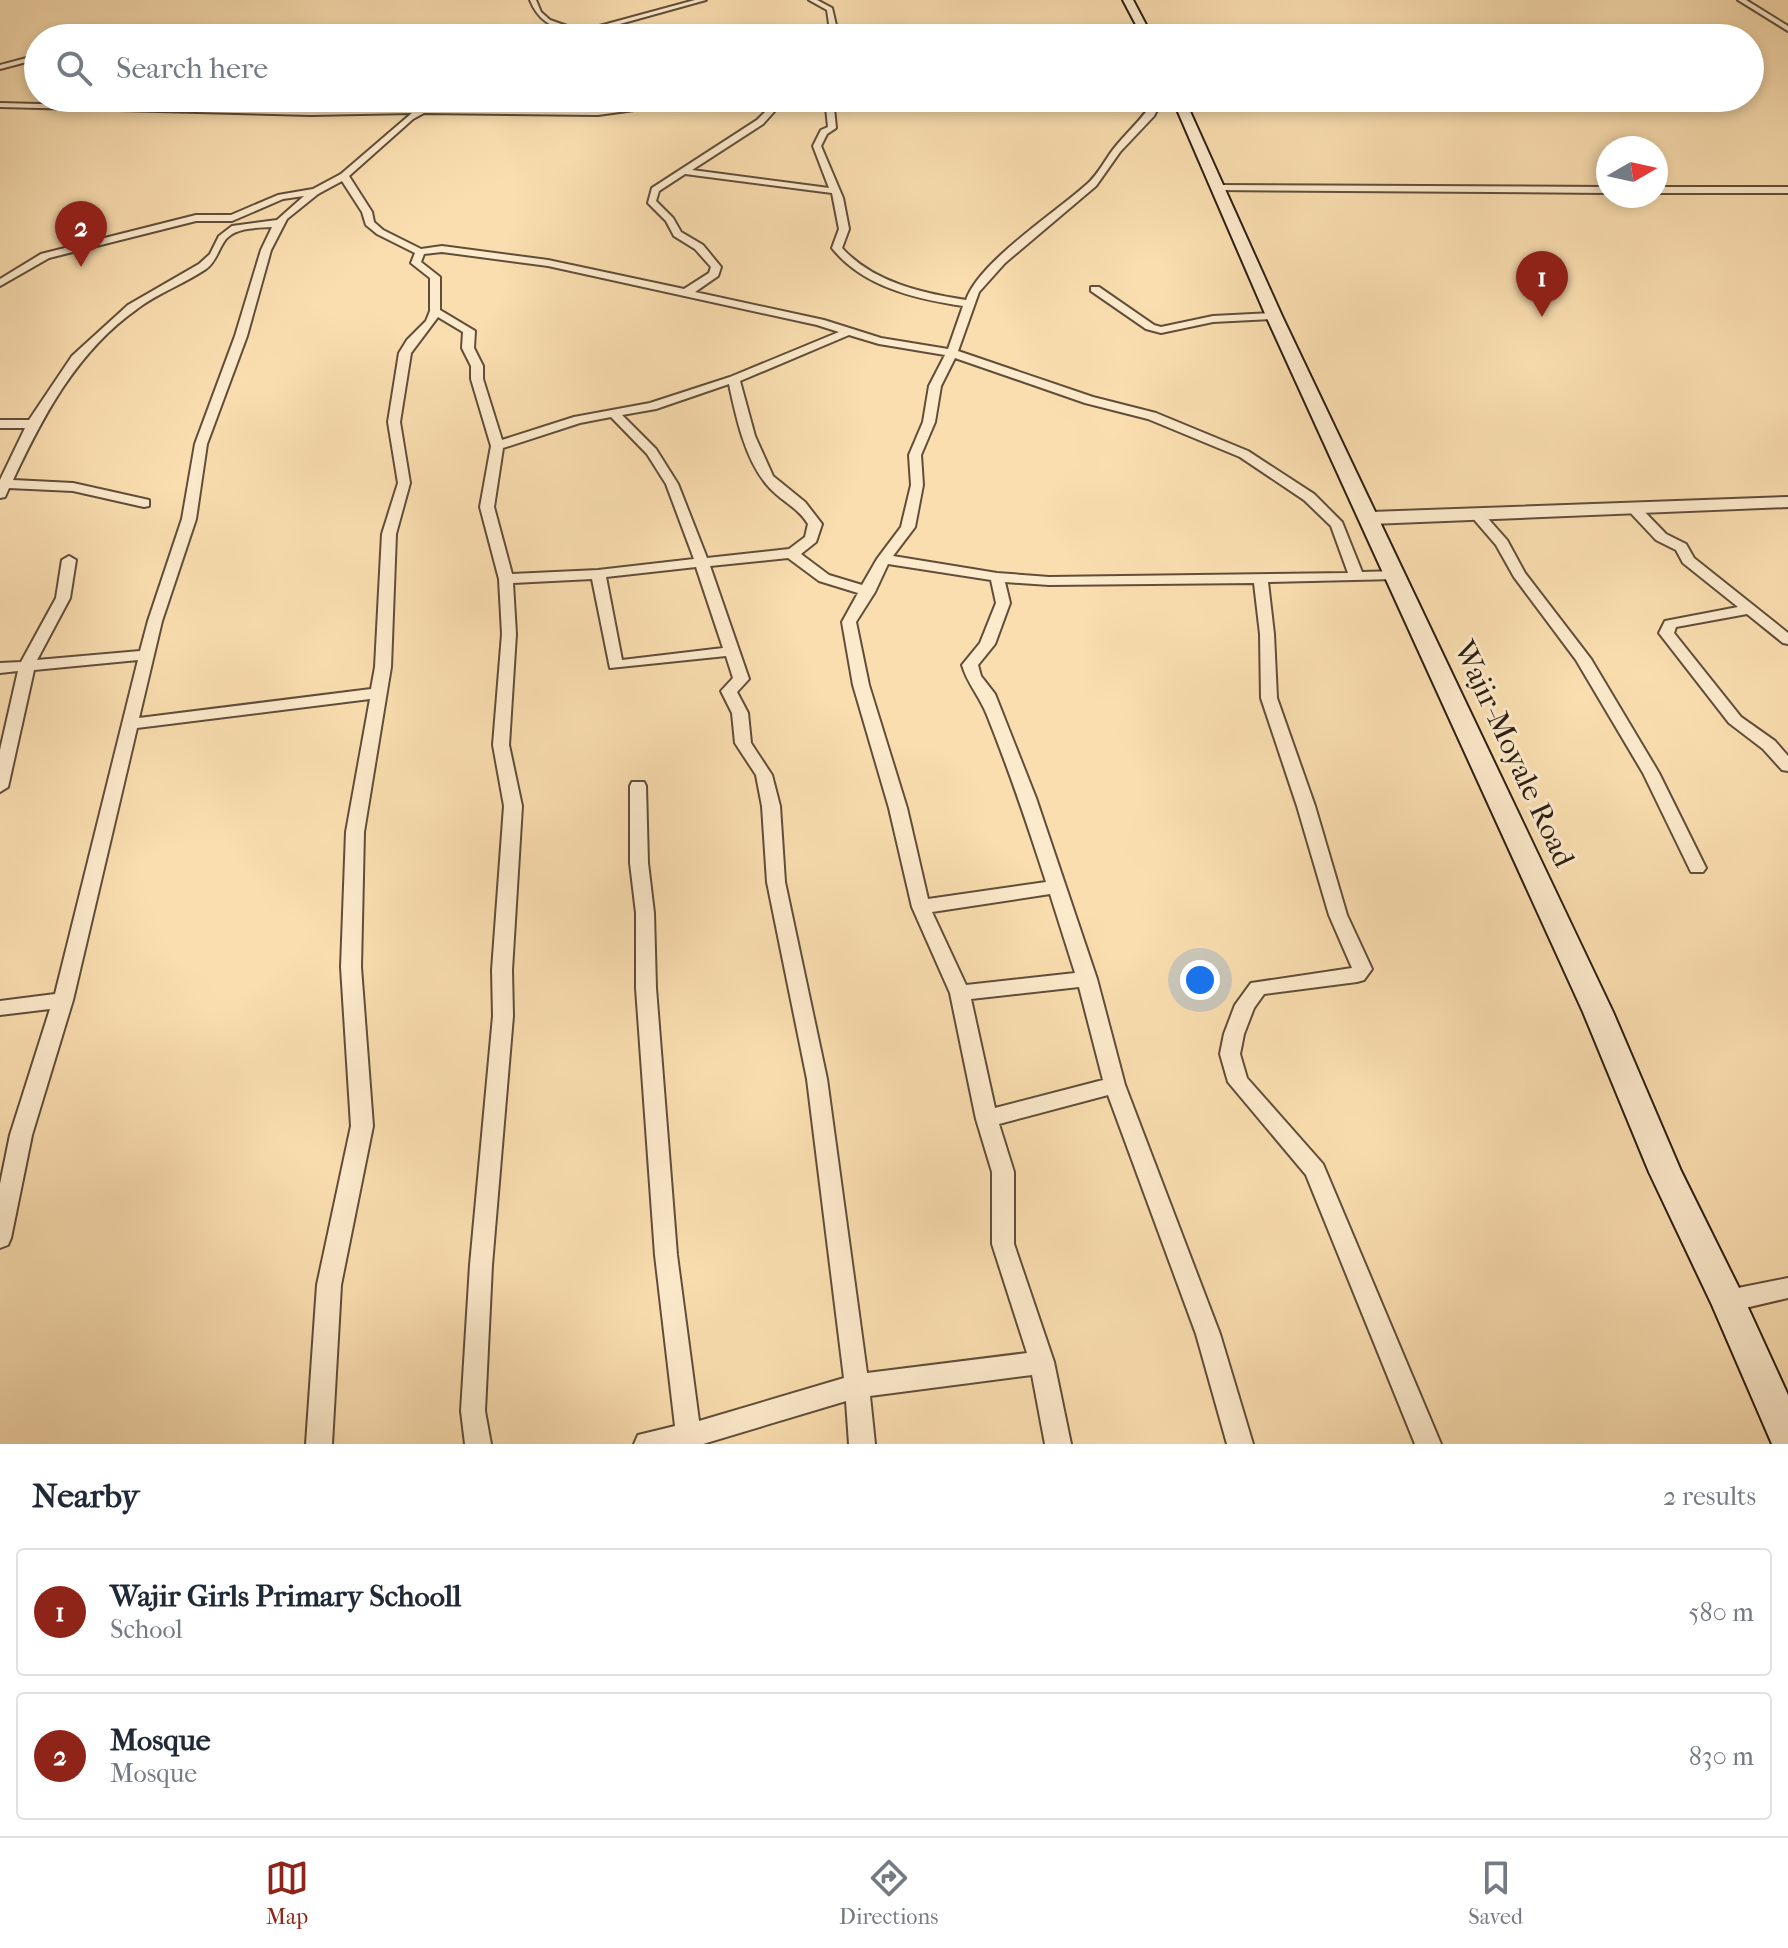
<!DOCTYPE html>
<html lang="en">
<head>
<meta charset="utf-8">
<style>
	:root { --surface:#fff; --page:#f6f6f7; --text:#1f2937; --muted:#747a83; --line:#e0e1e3; --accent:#8f2418 }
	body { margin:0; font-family:"IM FELL French Canon",serif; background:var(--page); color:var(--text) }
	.compass { position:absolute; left:1596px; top:136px; width:72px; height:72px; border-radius:50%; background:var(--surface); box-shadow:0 4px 12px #0003; rotate:81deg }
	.you { position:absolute; left:1200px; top:980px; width:28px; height:28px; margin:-20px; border:6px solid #fff; border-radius:50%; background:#1a73e8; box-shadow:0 0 0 12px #1a73e833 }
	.badge { display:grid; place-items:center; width:52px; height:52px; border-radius:50%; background:var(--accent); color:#fff; font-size:26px; font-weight:700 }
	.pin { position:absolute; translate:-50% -66px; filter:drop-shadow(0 2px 4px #0008) }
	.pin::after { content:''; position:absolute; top:42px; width:28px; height:24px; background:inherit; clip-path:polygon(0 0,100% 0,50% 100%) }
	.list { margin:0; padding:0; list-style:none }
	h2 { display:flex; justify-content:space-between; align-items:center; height:104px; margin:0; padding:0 32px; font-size:34px }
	h2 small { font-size:26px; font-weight:400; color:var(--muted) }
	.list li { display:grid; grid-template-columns:52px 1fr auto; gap:24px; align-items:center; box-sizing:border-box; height:128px; margin:0 16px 16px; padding:0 16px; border:2px solid var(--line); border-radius:8px }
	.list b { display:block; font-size:30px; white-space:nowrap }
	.list p { margin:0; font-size:26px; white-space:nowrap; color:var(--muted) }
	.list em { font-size:26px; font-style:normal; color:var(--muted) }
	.icon { flex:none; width:44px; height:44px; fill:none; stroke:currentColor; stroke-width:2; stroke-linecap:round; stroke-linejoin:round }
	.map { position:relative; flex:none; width:1788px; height:1444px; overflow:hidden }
	.search { position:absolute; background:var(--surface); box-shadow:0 4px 12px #0003; left:24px; right:24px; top:24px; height:88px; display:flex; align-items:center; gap:20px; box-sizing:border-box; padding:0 28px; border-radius:44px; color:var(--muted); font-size:30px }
	.sheet { height:392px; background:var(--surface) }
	nav { display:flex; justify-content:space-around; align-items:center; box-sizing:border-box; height:112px; border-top:2px solid var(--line); background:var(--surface); font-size:22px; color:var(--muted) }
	nav a { display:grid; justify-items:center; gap:4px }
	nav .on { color:var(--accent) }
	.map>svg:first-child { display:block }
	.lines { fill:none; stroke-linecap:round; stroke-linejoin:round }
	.minor-casing { stroke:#604e3a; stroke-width:4 }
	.tertiary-casing { stroke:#604e3a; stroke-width:4 }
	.secondary-casing { stroke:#2c1e13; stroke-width:4 }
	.minor { fill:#fceacc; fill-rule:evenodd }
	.tertiary { fill:#fceacc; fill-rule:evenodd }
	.secondary { fill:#fceacc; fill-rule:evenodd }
	.labels { text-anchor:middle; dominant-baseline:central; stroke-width:6; stroke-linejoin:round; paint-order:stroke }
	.street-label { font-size:30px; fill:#2c1e13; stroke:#fceacc }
</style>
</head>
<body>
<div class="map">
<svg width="1788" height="1444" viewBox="0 0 1788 1444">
	<rect width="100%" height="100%" fill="#fadeb0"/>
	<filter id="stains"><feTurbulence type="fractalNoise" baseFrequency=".0025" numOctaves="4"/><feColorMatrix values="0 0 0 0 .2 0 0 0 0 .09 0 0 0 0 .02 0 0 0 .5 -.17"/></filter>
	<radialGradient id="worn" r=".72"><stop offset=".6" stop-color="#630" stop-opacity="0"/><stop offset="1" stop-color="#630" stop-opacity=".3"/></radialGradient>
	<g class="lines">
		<g class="minor-casing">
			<path id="minor" d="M530 0H536L541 12 550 20 581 31 695 0H706L591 32 640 38 581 35 558 38 572 33C551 27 538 20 530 0Z
				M809 0H817L832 8 839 38H831L827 10Z
				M1738 0H1746L1788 26V31Z
				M38 55V59L0 69V65Z
				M438 98H448L432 108 598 111 698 98H721L598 115 424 113 413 119 349 176 372 212 374 222 383 230 421 249 442 246 548 260 684 289 709 273 711 267 695 249 674 236 666 221 648 203 652 188 757 120 772 105V98H780V105L763 124 692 170 829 188 813 146 821 130 828 127 825 98H833L836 128 827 134 821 146 843 198 849 229 842 248C873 282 921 293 966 300 979 262 1055 213 1086 185 1097 176 1104 162 1112 151 1126 132 1144 119 1155 98H1163L1154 116 1120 152 1096 186 1005 263 979 292 958 351 1093 397 1156 413 1248 451 1314 494 1342 522 1362 572 1396 571 1403 575 1396 579 1268 582 1274 634 1277 698 1315 806 1347 915 1372 969 1364 980 1357 982 1264 994 1254 1008 1244 1034 1240 1054 1247 1078 1323 1164 1441 1444H1415L1306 1175 1228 1082 1220 1054 1224 1034 1235 1005 1251 983 1352 968 1329 915 1297 806 1261 698 1260 634 1254 583 1049 585 1005 582 1010 603 995 644 978 665 981 676 995 694 1036 798 1097 979 1125 1085 1220 1334 1253 1444H1227L1196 1334 1108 1095 999 1124 1014 1172V1244L1054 1362 1071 1444H1045L1032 1375 870 1396 875 1444H849L846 1401 703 1444H634L638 1435 675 1426 655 1255 636 988V913L630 863V786L632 782H644L646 786 648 863 654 913 656 988 677 1255 699 1421 844 1378 807 1079 767 882 762 806 756 775 735 743 732 713 721 691 733 678 726 656 610 668 592 579 513 583 516 634 509 745 522 806 512 970 513 1016 492 1265 485 1411 491 1444H465L461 1411 470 1265 493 1016 492 970 504 806 493 745 502 634 499 579 480 507 491 446 471 379V366L462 348 463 332 438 317 411 353 400 422 410 483 396 534 391 667 364 832 361 967 373 1126 341 1285 332 1444H306L317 1285 351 1126 341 967 346 832 370 699 137 728 73 1000 32 1135 11 1238 8 1245 0 1248V1184L10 1135 50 1009 0 1015V1001L55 994 138 660 34 670 8 787 0 792V750L18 671 0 673V663L21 662 56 598 62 560 69 556 76 560 70 598 37 660 140 651 148 621 182 519 195 444 235 336 261 250 272 227C257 228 237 227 226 239 218 249 217 261 206 269 184 284 158 293 137 309 77 351 43 416 13 480L73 483 149 500V506L144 507 73 491 9 488 5 497 0 498V480L25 428H0V420H29L72 356 128 305 199 264 210 254 219 236 232 226 277 220 304 196 283 199 232 221H196L49 258 0 286V279L41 254 196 215H231L278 195 313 189 341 174 412 113 311 115 0 107V103L311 111 421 108ZM685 174 832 193 839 229 832 248C863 287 916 299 963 306L948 349 881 338 824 320 695 292 718 276 721 267 703 245 681 232 673 218 656 201 659 191ZM342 181 362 212 366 225 377 234 415 253 411 263 430 278V311L426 321 407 340 399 353 388 422 398 483 382 534 375 667 371 689 139 718 162 621 196 519 207 444 247 336 271 250 287 219 318 194ZM442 252 548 266 817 325 839 332 730 377 650 403 574 417 502 440 483 379V366L474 348 475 331 440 310V277L421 262 424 254ZM849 335 879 344 945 355 929 386 923 422 909 455 911 485 901 527 877 559 862 585 829 575 801 554 816 542 822 524 805 502 773 476 755 436 740 381ZM955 358 1085 403 1148 419 1240 457 1304 500 1331 526 1348 573 1049 577 997 573 893 556 915 527 923 485 921 455 935 422 941 386ZM729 384C736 417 745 459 767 485 780 501 797 506 808 524L805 537 789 549 707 558 678 484 656 449 622 415 656 409ZM611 417 647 454 666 484 694 559 598 570 512 574 494 507 503 448 580 423ZM788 558 819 581 858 593 842 622 853 685 889 808 912 907 950 993 976 1119 992 1172V1244L1027 1353 867 1373 827 1079 785 882 780 806 772 775 751 743 748 713 737 692 749 679 710 566ZM888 564 991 580 996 603 980 643 962 665C967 683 980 697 987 715 1009 770 1028 826 1046 882L928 899 907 808 869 685 856 622 875 592ZM696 567 723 648 622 660 606 577ZM1050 894 1075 973 966 985 932 912ZM1079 987 1103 1080 995 1108 971 999Z
				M1218 185 1608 187V193L1215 190 1213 188Z
				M1656 187H1788V193H1656Z
				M1091 287H1099L1154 325 1161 327 1213 316 1274 313 1279 316 1274 319 1213 322 1161 333 1146 329 1091 291Z
				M1633 504 1638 505 1666 534 1686 544 1694 558 1788 633V644L1783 643 1747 614 1676 627 1674 633 1741 717 1775 741 1788 756V771L1782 770 1763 749 1729 723 1659 633 1665 621 1738 607 1683 563 1676 550 1656 540 1626 508Z
				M1478 512 1483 513 1507 540 1525 573 1591 659 1659 773 1706 868 1703 872H1691L1643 773 1576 660 1514 577 1496 545 1471 516Z
				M1788 1278V1298L1728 1312 1720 1308 1716 1301 1720 1294 1728 1290Z"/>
		</g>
		<g class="tertiary-casing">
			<path id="tertiary" d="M1788 497V507L1371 524 1362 518 1371 512Z"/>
		</g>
		<g class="secondary-casing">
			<path id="secondary" d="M1123 0H1133L1153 38H1143Z
				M1172 98H1184L1282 316 1613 1012 1681 1171 1740 1290 1788 1395V1444H1772L1712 1305 1649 1172 1583 1012 1266 316Z"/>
		</g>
		<use href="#minor" class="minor"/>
		<use href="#tertiary" class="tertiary"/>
		<use href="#secondary" class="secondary"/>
	</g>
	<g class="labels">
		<g class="street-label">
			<text transform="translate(1514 754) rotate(65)">Wajir-Moyale Road</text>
		</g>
	</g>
	<rect width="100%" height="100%" filter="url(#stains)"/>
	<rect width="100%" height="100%" fill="url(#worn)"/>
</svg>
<svg class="compass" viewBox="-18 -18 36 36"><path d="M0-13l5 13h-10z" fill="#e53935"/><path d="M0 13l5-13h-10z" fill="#747a83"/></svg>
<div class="you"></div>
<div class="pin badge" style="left:1542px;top:317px">1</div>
<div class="pin badge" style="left:81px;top:267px">2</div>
<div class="search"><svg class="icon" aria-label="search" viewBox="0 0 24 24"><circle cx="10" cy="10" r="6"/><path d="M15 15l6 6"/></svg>Search here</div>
</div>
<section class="sheet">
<h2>Nearby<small>2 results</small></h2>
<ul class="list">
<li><span class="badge">1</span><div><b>Wajir Girls Primary Schooll</b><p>School</p></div><em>580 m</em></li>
<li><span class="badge">2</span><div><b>Mosque</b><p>Mosque</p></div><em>830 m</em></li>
</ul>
</section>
<nav>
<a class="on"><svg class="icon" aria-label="map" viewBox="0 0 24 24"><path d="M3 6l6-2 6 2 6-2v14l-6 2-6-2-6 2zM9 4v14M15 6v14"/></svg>Map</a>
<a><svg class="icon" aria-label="directions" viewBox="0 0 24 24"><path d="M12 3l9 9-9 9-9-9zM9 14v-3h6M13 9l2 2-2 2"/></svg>Directions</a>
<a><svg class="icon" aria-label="saved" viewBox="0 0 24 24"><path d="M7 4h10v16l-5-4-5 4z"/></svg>Saved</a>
</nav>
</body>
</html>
